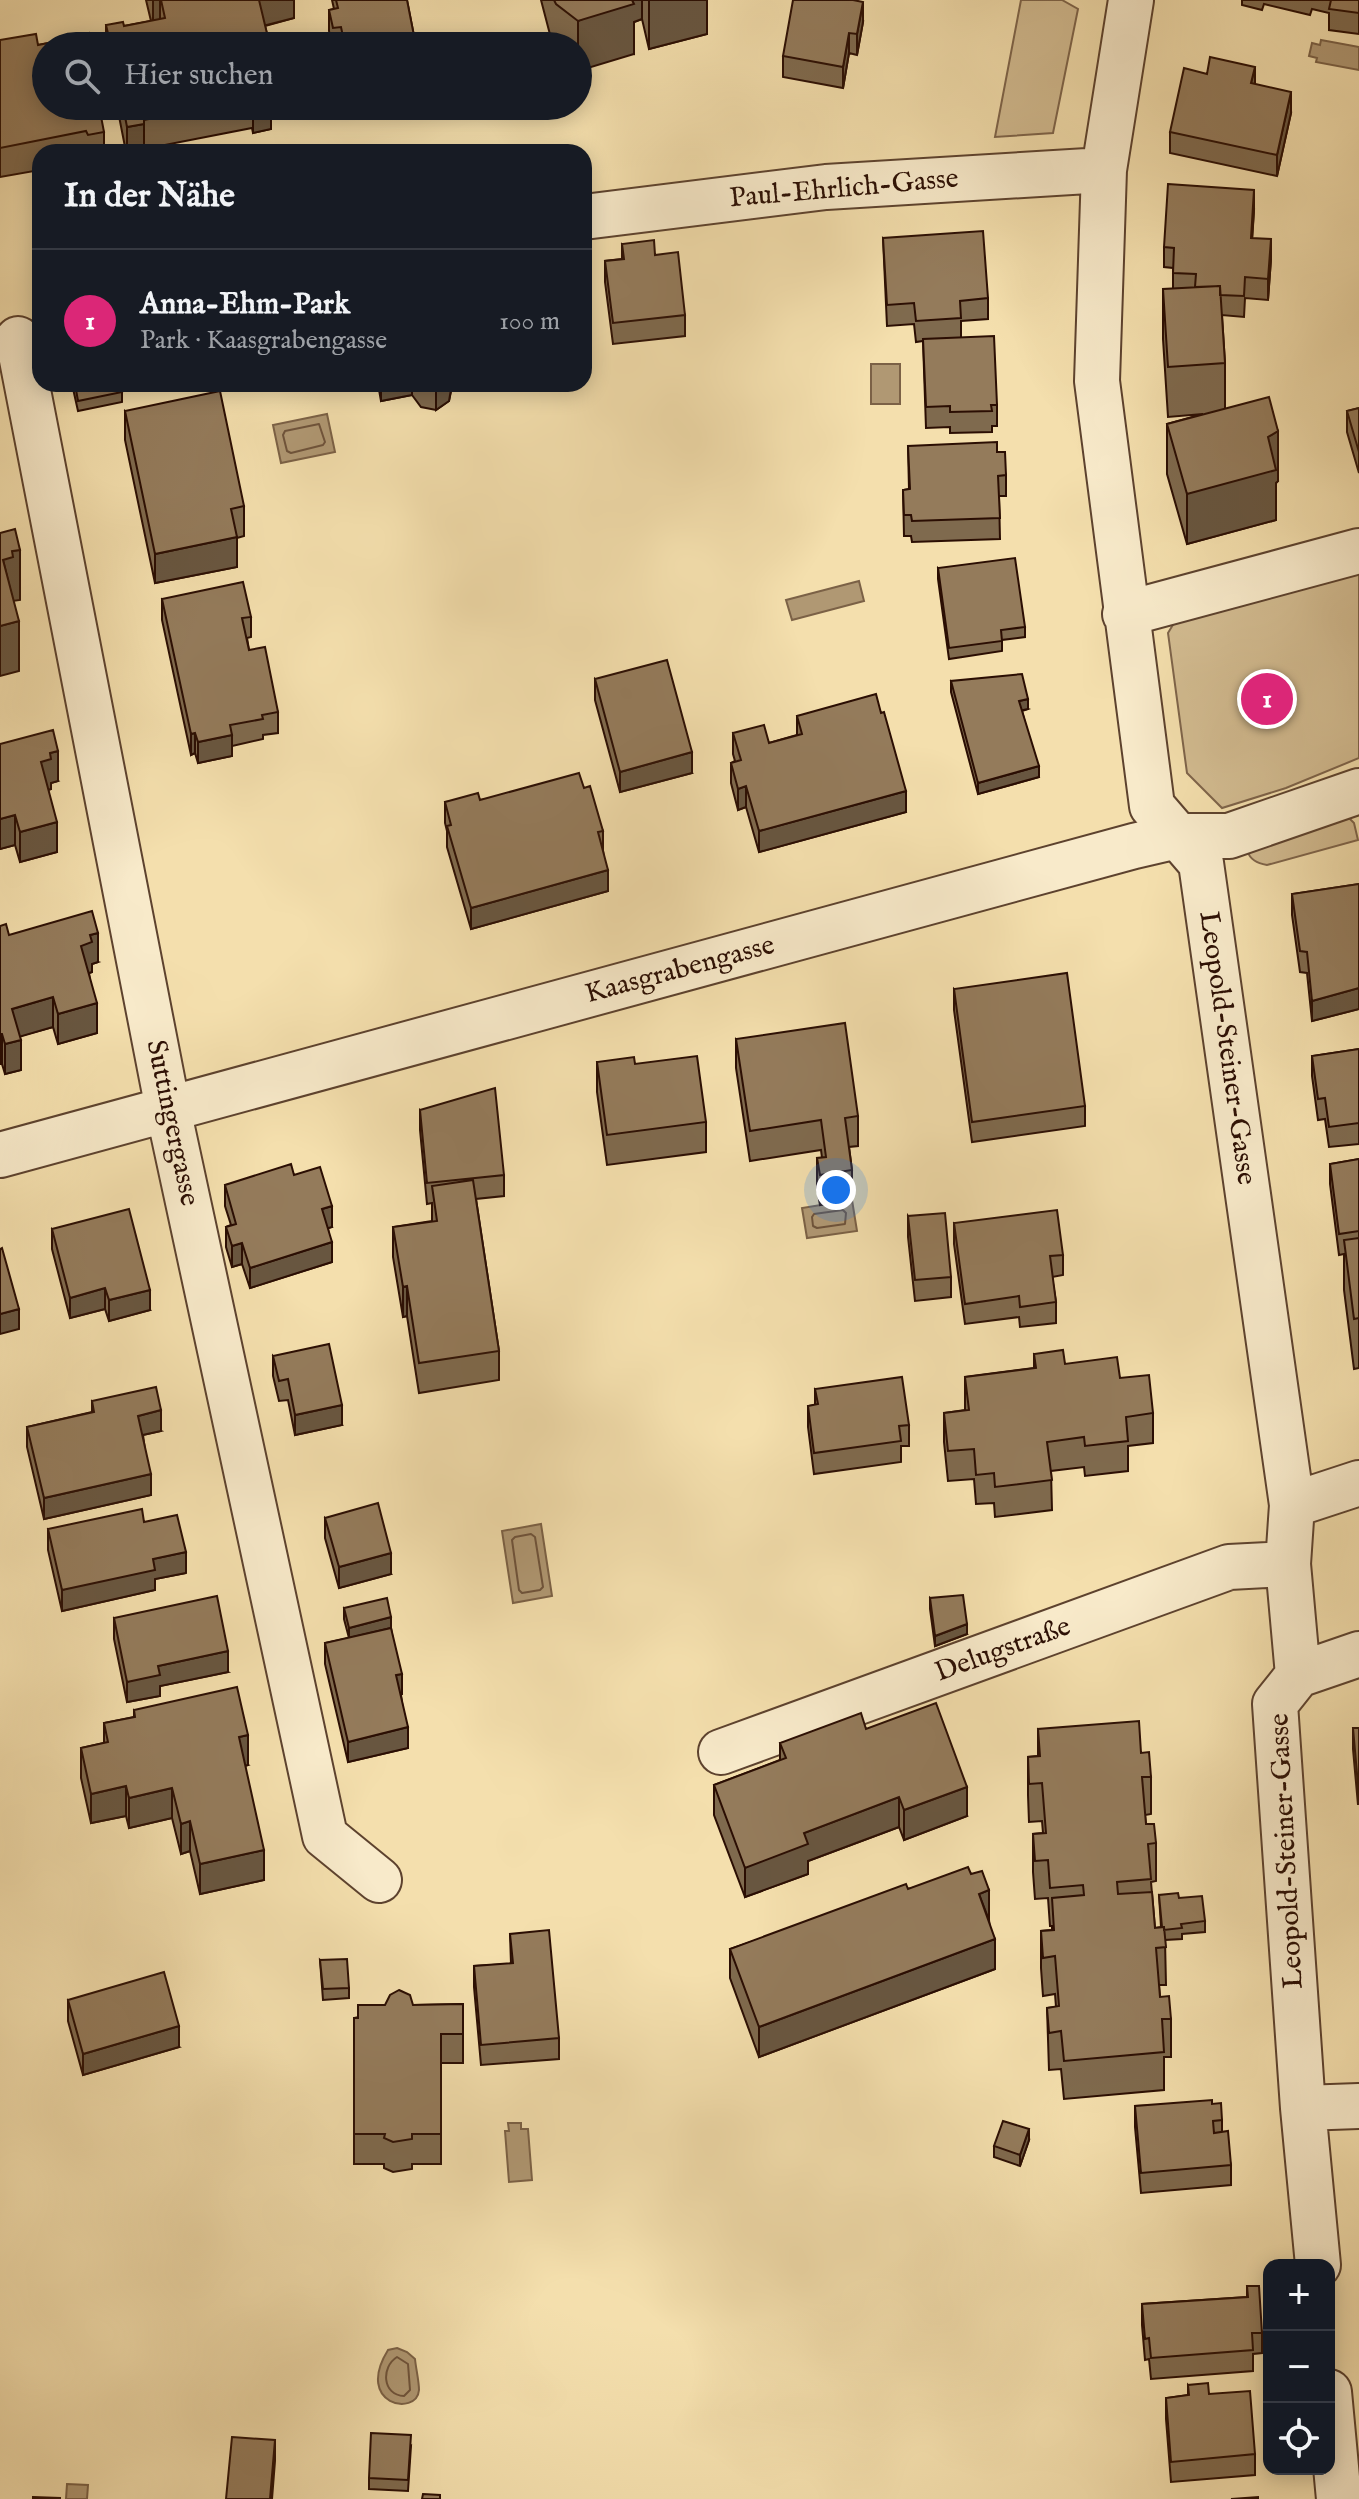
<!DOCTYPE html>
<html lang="de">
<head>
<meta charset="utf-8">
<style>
	:root { --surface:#171b24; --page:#20242c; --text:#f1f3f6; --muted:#9ea1a6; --line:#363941; --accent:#db2777 }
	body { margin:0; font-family:"IM FELL English",serif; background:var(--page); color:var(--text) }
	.controls { position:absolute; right:24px; bottom:24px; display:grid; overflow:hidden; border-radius:16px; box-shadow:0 4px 20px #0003 }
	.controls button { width:72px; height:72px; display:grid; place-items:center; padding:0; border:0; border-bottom:2px solid var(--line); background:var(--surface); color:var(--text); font:40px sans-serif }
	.you { position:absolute; left:836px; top:1190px; width:28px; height:28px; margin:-20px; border:6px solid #fff; border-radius:50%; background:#1a73e8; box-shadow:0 0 0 12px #1a73e833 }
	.badge { display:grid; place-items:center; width:52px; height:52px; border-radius:50%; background:var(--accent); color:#fff; font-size:26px; font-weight:700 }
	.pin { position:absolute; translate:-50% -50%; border:4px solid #fff; box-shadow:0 2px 8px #0006 }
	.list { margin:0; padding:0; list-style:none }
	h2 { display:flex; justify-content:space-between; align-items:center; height:104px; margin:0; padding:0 32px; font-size:34px }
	h2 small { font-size:26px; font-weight:400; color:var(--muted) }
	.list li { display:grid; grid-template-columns:52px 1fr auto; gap:24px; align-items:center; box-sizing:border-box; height:144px; padding:0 32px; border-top:2px solid var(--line) }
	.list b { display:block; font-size:30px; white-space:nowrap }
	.list p { margin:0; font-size:26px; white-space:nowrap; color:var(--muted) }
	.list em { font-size:26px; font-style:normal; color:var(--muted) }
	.icon { flex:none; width:44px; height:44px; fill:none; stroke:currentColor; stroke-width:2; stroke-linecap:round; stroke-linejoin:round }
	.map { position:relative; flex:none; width:1359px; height:2499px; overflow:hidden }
	.search { position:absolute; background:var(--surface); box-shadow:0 4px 20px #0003; left:32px; top:32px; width:560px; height:88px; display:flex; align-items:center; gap:20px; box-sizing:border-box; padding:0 28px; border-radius:44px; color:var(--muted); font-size:30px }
	.panel { position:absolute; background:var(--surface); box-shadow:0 4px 20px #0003; left:32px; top:144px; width:560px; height:248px; border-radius:24px }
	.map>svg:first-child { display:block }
	.green { fill:#d2bb90; stroke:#7e644a; stroke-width:2 }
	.water { fill:#b09873; stroke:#7b6146; stroke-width:2 }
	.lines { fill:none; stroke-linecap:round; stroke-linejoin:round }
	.shore { stroke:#6e533b; stroke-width:2 }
	.minor-casing { stroke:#5d422e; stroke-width:48 }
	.minor { stroke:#f8eaca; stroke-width:44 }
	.wall { fill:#7f6a4e; stroke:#2b0e03; stroke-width:2 }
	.shaded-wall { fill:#685640; stroke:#2b0e03; stroke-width:2 }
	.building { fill:#947b5b; stroke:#2b0e03; stroke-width:2 }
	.labels { text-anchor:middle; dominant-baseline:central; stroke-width:8; stroke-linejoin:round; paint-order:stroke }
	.street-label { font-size:28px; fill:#2b0e03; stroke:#f8eaca }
</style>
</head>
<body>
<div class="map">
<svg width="1359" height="2499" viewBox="0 0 1359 2499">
	<rect width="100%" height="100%" fill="#f4dfad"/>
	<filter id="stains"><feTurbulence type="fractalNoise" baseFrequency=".0025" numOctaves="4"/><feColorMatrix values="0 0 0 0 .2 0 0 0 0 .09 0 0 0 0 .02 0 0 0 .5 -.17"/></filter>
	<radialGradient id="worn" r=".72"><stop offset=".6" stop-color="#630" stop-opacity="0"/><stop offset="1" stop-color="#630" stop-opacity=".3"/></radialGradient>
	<path class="green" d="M1021 0H1062L1078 9 1053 133 995 137Z
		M1359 570V758L1286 788 1222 808 1187 773 1168 633 1174 623Z
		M1349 818 1354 823 1358 840 1267 865C1257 863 1250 860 1247 850Z"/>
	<path class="water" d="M1321 40 1359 47V70L1316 62 1317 58 1309 56 1312 43 1320 45Z
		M871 364H900V404H871Z
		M327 414 335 452 281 463 273 425Z
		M859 581 864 601 792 620 786 600Z
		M852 1200 857 1231 807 1238 802 1208Z
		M541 1524 552 1596 513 1603 502 1531Z
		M508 2123H521V2129H528L532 2180 509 2182 505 2131H509Z
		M397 2348 407 2352 415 2359C416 2369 419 2381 419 2390 417 2417 354 2405 388 2350Z
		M67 2484 88 2485 87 2499H66Z"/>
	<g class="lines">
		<path class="shore" d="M319 424 325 442 323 445 291 453 287 451 283 435 285 431Z
			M843 1210 846 1213 845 1224 817 1228 813 1226 812 1217 814 1214Z
			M531 1534 535 1537 543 1587 540 1590 522 1593 519 1590 512 1540 515 1537Z
			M397 2357 408 2364 410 2390 404 2396C382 2395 381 2367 397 2357Z"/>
		<g class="minor-casing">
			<path id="minor" d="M1131 0 1104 170 1097 381 1152 806 1201 863 1292 1505 1288 1564 1298 1675 1275 1704 1303 2108 1318 2265
				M584 217 826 187 1104 170
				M18 339 168 1109 325 1836 379 1880
				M1125 614 1359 551
				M0 1155 1134 846 1177 836H1229L1359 791
				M1292 1505 1359 1483
				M1298 1675 1359 1654
				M721 1752 1229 1567 1288 1564
				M1303 2108 1359 2106
				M1329 2392 1339 2499"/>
		</g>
		<use href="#minor" class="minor"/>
	</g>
	<path class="wall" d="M146 0H294V18L265 26 270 46H106V25L124 26 151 21Z
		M332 0H407L416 46H332L329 31V10L334 9Z
		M541 0H707V34L649 49 642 19 634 22V54L578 46H553Z
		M1242 0H1359V34L1329 30V13L1312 9 1310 15 1264 4 1262 10 1242 5Z
		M863 22 857 55 849 53 843 88 783 77V56Z
		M89 33 46 46 104 132V152H40V170L0 177V40L38 45 64 40Z
		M117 106H271V129L253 133 252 128 144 149V152H126Z
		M1291 113 1277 176 1170 153V132Z
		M1254 210 1252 238 1271 259 1268 300 1245 298 1244 317 1222 315 1225 363V408L1278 481 1276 483V520L1187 544 1167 474V424L1203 414 1168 417 1163 339V289H1173V268L1164 267V247Z
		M883 238 988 298V319L961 321V338L997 405V426H992V432L950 433V427L926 428 923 341 916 342 914 324 887 326Z
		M622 244 655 255 685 315V336L613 344 605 282V261L622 259Z
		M72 384H120L122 392V402L78 411Z
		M378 384H452V387L449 401 436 410 421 407 412 395 381 401Z
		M1359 408V473L1347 432V411Z
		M125 411 244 506V536L237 538V567L155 583 125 440Z
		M908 446 997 452 1006 475V496H999L1000 539 912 542 911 536H904L903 490 909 489Z
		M938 568 1025 627V637L1002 640V651L949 659 938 579Z
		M162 599 251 617V637L247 638 249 650 278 712V733L263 735V739L232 746V756L198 763 195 753 191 755 162 620Z
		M595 679 692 773 620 792 595 700Z
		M951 681 1028 709 1022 711 1039 777 978 794 951 692Z
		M881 713 906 812 759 852 746 807 738 810 731 783V763L735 761 733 754V733L769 743 797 735V716Z
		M0 744 58 781 51 783V789L48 790 57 852 20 862 15 845 0 849Z
		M584 788 603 831V850L608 891 471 929 447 847V831L445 823V802L480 800Z
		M1359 884V1009L1312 1021 1307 973 1300 972 1292 915V894Z
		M9 935 98 962 92 964V972L89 973 97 1033 58 1044 53 1027 20 1036 21 1070 5 1074 2 1064H0Z
		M954 989 1085 1106V1126L972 1142 954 1010Z
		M736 1039 858 1116V1146L849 1147 852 1170V1200L820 1205 817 1188V1158H822L821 1150 750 1161 736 1068Z
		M1359 1049V1144L1329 1147 1325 1119 1318 1120 1312 1076V1056Z
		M597 1062 635 1064 706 1122V1152L607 1165 597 1092Z
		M420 1110 504 1175V1196L476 1199 499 1351V1380L419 1393 407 1316 403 1317 393 1257V1227L432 1221V1203L427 1204 420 1130Z
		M1359 1159V1368L1354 1369 1344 1290V1254L1339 1255 1330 1184V1164Z
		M294 1175 332 1227 328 1228 332 1262 250 1288 242 1264 232 1267 226 1247V1227L231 1225 225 1206V1185Z
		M908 1216 951 1277V1297L915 1301 908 1237Z
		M954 1223 1063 1255V1275L1052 1277 1056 1302V1323L1020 1327 1019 1317 965 1324 954 1244Z
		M52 1229 150 1310 109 1321 105 1309 70 1318 52 1249Z
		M1034 1354 1065 1364 1120 1378 1153 1413V1443L1128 1446V1471L1085 1476 1084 1467 1051 1471 1052 1510 995 1517 994 1503 976 1504 974 1479 948 1481 944 1442V1413L965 1410V1377L1034 1368Z
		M273 1356 342 1425 295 1435 288 1400 279 1401 273 1376Z
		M815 1389 909 1425V1446H901V1462L814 1474 808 1427V1406L815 1405Z
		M92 1401 161 1431 143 1435 151 1495 44 1519 27 1447V1427L92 1412Z
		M325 1518 391 1574 339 1588 325 1538Z
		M48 1529 186 1573 155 1579V1590L62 1611 48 1550Z
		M930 1598 967 1634 935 1646 930 1609Z
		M344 1608 391 1628 402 1694 401 1695 408 1748 348 1762 325 1664V1643L349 1638 344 1619Z
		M114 1618 228 1672 160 1686V1696L127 1702 114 1639Z
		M134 1710 248 1765 245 1766 264 1880 200 1894 190 1851 181 1854 172 1818 129 1828 126 1816 91 1823 81 1778V1748L104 1743V1723L134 1717Z
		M1353 1728H1359L1358 1805 1353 1749Z
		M866 1729 967 1816 904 1840 899 1827 808 1861V1874L745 1897 714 1815V1785L780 1760V1743Z
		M1038 1729 1141 1753 1151 1777V1814L1145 1815 1146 1824 1156 1843V1881L1151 1882 1155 1928 1161 1927 1159 1895 1179 1898 1205 1921V1932L1182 1934V1939L1165 1940 1166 1985H1159L1160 1997 1171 2019V2057H1164V2090L1064 2099 1061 2069 1049 2070 1047 2008 1056 2007 1055 1994 1043 1996 1041 1968V1931L1052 1930V1926H1050L1048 1898 1035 1899 1033 1872V1834L1043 1833 1042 1821 1029 1822 1028 1795V1757L1038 1756Z
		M971 1874 989 1920 995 1969 759 2057 730 1978V1949L908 1889Z
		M510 1934 559 2038V2059L481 2065 474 1987V1966L511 1964Z
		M320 1960 349 1988V1998L323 2000Z
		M68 2000 179 2047 83 2075 68 2021Z
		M463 2004V2063H441V2164H412V2169L393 2172 384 2168V2164H354V2018L413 2005Z
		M1212 2104 1222 2120V2132L1231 2165V2185L1141 2193 1135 2127V2106Z
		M1029 2140 1020 2166 994 2157V2146Z
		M1247 2286 1262 2333V2353L1253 2354V2371L1151 2379 1149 2359 1145 2360 1142 2325V2304L1247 2297Z
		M1188 2385 1255 2454V2475L1171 2482 1166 2419V2398L1188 2395Z
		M411 2446 408 2491 369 2489V2478Z"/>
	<path class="shaded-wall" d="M153 0H160V26L153 28Z
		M259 0H294V18L259 27Z
		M625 0H642V19L634 22V54L578 71V21Z
		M649 0H707V34L649 49Z
		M863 2V22L857 55V34Z
		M849 33V53L843 88V67Z
		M1255 67V87L1251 83Z
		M1291 92V113L1277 176V155Z
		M253 106H271V129L253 133Z
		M144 124V152H127V127Z
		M1254 190V210L1251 258V238Z
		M1271 239V259L1268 300V279Z
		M381 384H412V395L381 401Z
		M444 384H452L449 401 436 410V389Z
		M1278 431V481L1276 483V520L1187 544V494L1268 437Z
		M237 537V567L155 583V554Z
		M20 550V600L13 601 3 560 12 551Z
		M19 621V671L0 676V626Z
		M1028 699V709L1019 711V701Z
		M195 733V753L191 755V734Z
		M232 735V756L198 763V742Z
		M58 751V781L51 783V789L41 792V762L50 753Z
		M692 752V773L620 792V772Z
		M1039 766V777L978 794V783Z
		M746 786V807L738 810V789Z
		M906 791V812L759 852V831Z
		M15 815V845L0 849V819Z
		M57 822V852L20 862V832Z
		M608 870V891L471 929V908Z
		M98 933V962L92 964V972L81 976V946L90 935Z
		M1359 988V1009L1312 1021V1001Z
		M53 997V1027L12 1039V1009Z
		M97 1003V1033L58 1044V1014Z
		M0 1034H2V1064H0Z
		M21 1040V1070L5 1074V1044Z
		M332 1206V1227L322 1230V1209Z
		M332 1242V1262L250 1288V1268Z
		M242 1243V1264L232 1267V1246Z
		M407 1286V1316L403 1317V1287Z
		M105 1288V1309L70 1318V1298Z
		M150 1290V1310L109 1321V1300Z
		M19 1309V1329L0 1334V1314Z
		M342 1405V1425L295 1435V1415Z
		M161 1410V1431L138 1436V1416Z
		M151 1474V1495L44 1519V1498Z
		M186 1552V1573L155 1579V1590L62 1611V1590L153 1559Z
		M391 1553V1574L339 1588V1567Z
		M391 1617V1628L349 1638V1628Z
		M967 1624V1634L935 1646V1636Z
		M228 1651V1672L160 1686V1696L127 1702V1682L158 1666Z
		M402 1674V1694L396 1696V1675Z
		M408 1727V1748L348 1762V1742Z
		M248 1735V1765L239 1767V1737Z
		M126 1786V1816L91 1823V1794Z
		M967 1787V1816L904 1840V1810Z
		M172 1788V1818L129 1828V1798Z
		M899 1797V1827L808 1861V1874L745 1897V1868L804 1833Z
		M190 1821V1851L181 1854V1824Z
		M264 1850V1880L200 1894V1864Z
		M989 1890V1920L979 1894Z
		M995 1939V1969L759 2057V2027Z
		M179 2026V2047L83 2075V2054Z
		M1029 2129V2140L1020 2166V2155Z
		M275 2440V2461L272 2499H270Z"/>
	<path class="building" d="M161 0H259L270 46H111L106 25 123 22 124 26 165 18Z
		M336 0H407L416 46H345L341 27 333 28 329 10 338 8Z
		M554 0H632L634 4 578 21 556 4Z
		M793 0H853L863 2 857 34 849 33 843 67 783 56Z
		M1331 0H1359V13L1329 9Z
		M89 33 91 46H46V106H99L104 132 88 135 86 131 0 148V40L36 34 38 45 64 40V38Z
		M1210 57 1255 67 1251 83 1291 92 1277 155 1170 132 1184 68 1207 74Z
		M123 106H213L144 120V124L127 127Z
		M1168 184 1254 190 1251 238 1271 239 1268 279 1245 277 1244 296 1220 295V286L1195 287 1196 274 1173 273 1174 248 1164 247Z
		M983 231 988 298 960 301 961 318 916 321 914 303 887 305 883 238Z
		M654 240 655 255 678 252 685 315 613 323 605 261 624 259 622 244Z
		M1220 286 1225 363 1168 367 1163 289Z
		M994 336 997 405H991L992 411 950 412V406L926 407 923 339Z
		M75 384H120L122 392 78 401Z
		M419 384H444L436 389 421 387Z
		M220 391 244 506 231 509 237 537 155 554 125 411Z
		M1269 397 1278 431 1268 437 1276 470 1187 494 1167 424Z
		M1359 408V452L1347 411Z
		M997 442V452H1005L1006 475 998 476 1000 518 912 521 911 515H904L903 490 910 489 908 446Z
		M15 529 20 550 12 551 13 557 3 560 19 621 0 626V533Z
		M1015 558 1025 627 1001 630 1002 641 949 648 938 568Z
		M243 582 251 617 242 618 249 650 265 647 278 712 262 715 263 719 230 725 232 735 198 742 195 733 191 734 162 599Z
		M667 660 692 752 620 772 595 679Z
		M1022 674 1028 699 1019 701 1039 766 978 783 951 681Z
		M876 694 881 713 884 712 906 791 759 831 746 786 738 789 731 763 741 760 733 733 764 725 769 743 802 734 797 716Z
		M53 730 58 751 50 753 51 759 41 762 57 822 20 832 15 815 0 819V744Z
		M579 773 584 788 590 786 603 831 598 832 608 870 471 908 447 826 451 825 445 802 478 793 480 800Z
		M1359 884V988L1312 1001 1307 952 1300 951 1292 894Z
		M92 911 98 933 90 935 92 942 81 946 97 1003 58 1014 53 997 12 1009 21 1040 5 1044 2 1034H0V926L6 924 9 935Z
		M1067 973 1085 1106 972 1122 954 989Z
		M845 1023 858 1116 845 1118 852 1170 820 1175 817 1158 826 1157 821 1120 750 1131 736 1039Z
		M1359 1049V1123L1329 1127 1325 1098 1318 1099 1312 1056Z
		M697 1056 706 1122 607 1135 597 1062 634 1057 635 1064Z
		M495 1088 504 1175 427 1183 420 1110Z
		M1359 1159V1231L1339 1234 1330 1164Z
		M291 1164 294 1175 320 1167 332 1206 322 1209 332 1242 250 1268 242 1243 232 1246 226 1227 236 1224 225 1185Z
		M473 1180 499 1351 419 1363 407 1286 403 1287 393 1227 437 1221 432 1186Z
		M129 1209 150 1290 109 1300 105 1288 70 1298 52 1229Z
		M1057 1210 1063 1255 1050 1256 1056 1302 1020 1307 1019 1296 965 1304 954 1223Z
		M945 1213 951 1277 915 1280 908 1216Z
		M1359 1238V1318L1354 1319 1344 1240Z
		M2 1248 19 1309 0 1314V1249Z
		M329 1344 342 1405 295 1415 288 1379 279 1381 273 1356Z
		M1063 1350 1065 1364 1117 1357 1120 1378 1149 1375 1153 1413 1126 1417 1128 1441 1085 1446 1084 1437 1047 1442 1052 1480 995 1487 994 1473 976 1475 974 1449 948 1451 944 1413 969 1410 965 1377 1036 1368 1034 1354Z
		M902 1377 909 1425 899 1426 901 1441 814 1453 808 1406 818 1404 815 1389Z
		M156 1387 161 1410 138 1416 151 1474 44 1498 27 1427 94 1412 92 1401Z
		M378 1503 391 1553 339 1567 325 1518Z
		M142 1509 144 1522 177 1515 186 1552 153 1559 155 1570 62 1590 48 1529Z
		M963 1595 967 1624 935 1636 930 1598Z
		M217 1596 228 1651 158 1666 160 1675 127 1682 114 1618Z
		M387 1598 391 1617 349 1628 344 1608Z
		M391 1628 402 1674 396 1675 408 1727 348 1742 325 1643Z
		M237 1687 248 1735 239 1737 264 1850 200 1864 190 1821 181 1824 172 1788 129 1798 126 1786 91 1794 81 1748 108 1742 104 1723 135 1717 134 1710Z
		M936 1703 967 1787 904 1810 899 1797 804 1833 808 1844 745 1868 714 1785 786 1758 780 1743 861 1713 866 1729Z
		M1139 1721 1141 1753 1149 1752 1151 1777H1142L1146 1824H1154L1156 1843 1148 1844 1151 1879 1117 1882 1118 1894 1152 1892 1155 1928 1164 1927 1166 1947 1156 1948 1160 1997 1169 1996 1171 2019H1162L1164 2052 1064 2061 1061 2031 1049 2033 1047 2008 1059 2006 1055 1956 1043 1958 1041 1931 1054 1930 1052 1898 1084 1895 1083 1885 1050 1888 1048 1860 1035 1861 1033 1834 1046 1833 1042 1783 1029 1784 1028 1757 1040 1756 1038 1729Z
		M1353 1728H1359V1785H1358Z
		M968 1867 971 1874 982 1871 989 1890 979 1894 995 1939 759 2027 730 1949 906 1884 908 1889Z
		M1178 1893 1179 1898 1202 1896 1205 1921 1181 1924 1182 1928 1164 1930V1927H1162L1159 1895Z
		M549 1930 559 2038 481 2045 474 1966 513 1963 510 1934Z
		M347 1959 349 1988 323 1989 320 1960Z
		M164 1972 179 2026 83 2054 68 2000Z
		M399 1990 410 1995 413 2005 463 2004V2034H441V2134H412V2139L393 2142 384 2138 385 2134H354V2018H358V2005H385L390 1995Z
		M1212 2100V2104L1221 2103 1222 2120 1213 2121 1214 2133 1228 2131 1231 2165 1141 2173 1135 2106Z
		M1003 2121 1029 2129 1020 2155 994 2146Z
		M1247 2286H1259L1262 2333H1252L1253 2350 1151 2358 1149 2338 1145 2339 1142 2304 1248 2297Z
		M1208 2383 1209 2394 1250 2391 1255 2454 1171 2462 1166 2398 1189 2395 1188 2385Z
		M371 2433 411 2435 408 2480 369 2478Z
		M232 2437 275 2440 270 2499H226Z
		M423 2494 440 2495V2499H422Z
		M33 2497 60 2498V2499H33Z
		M1258 2497V2499H1231Z"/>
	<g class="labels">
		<g class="street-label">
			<text transform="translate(844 189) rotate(-5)">Paul-Ehrlich-Gasse</text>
			<text transform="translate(680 970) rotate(-15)">Kaasgrabengasse</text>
			<text transform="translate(1227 1048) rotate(82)">Leopold-Steiner-Gasse</text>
			<text transform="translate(172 1123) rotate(78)">Suttingergasse</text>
			<text transform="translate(1003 1650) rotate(-20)">Delugstraße</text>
			<text transform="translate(1287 1851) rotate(-93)">Leopold-Steiner-Gasse</text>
		</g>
	</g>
	<rect width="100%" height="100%" filter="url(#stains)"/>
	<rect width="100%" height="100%" fill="url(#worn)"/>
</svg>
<div class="controls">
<button>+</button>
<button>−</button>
<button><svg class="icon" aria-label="locate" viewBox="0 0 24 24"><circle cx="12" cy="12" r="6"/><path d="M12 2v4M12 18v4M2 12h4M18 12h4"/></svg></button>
</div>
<div class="you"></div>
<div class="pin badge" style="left:1267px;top:699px">1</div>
<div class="search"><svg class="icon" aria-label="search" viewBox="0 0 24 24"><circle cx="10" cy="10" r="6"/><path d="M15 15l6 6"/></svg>Hier suchen</div>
<section class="panel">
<h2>In der Nähe<small></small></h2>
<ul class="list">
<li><span class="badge">1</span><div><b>Anna-Ehm-Park</b><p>Park · Kaasgrabengasse</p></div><em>100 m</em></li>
</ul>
</section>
</div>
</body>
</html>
